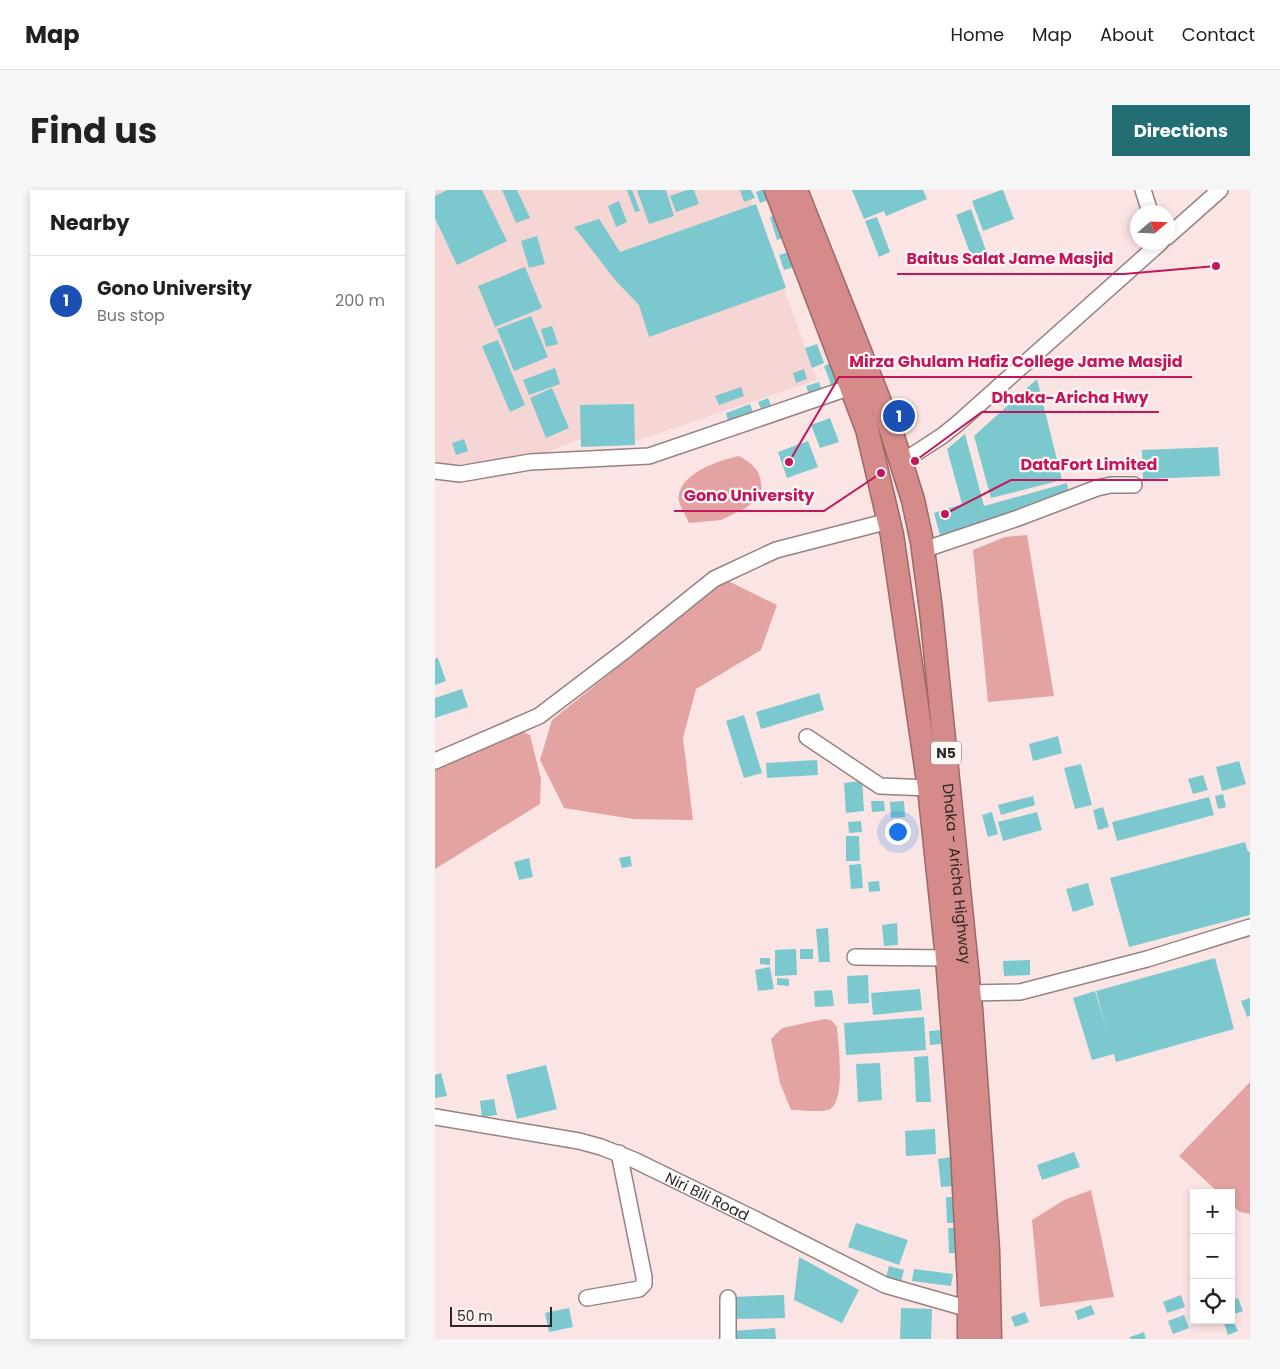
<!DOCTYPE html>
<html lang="en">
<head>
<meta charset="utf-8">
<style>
	:root { --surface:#fff; --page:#f6f6f6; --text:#202124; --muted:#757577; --line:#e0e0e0; --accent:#236e73 }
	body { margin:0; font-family:Poppins,sans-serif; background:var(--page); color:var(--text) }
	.controls { position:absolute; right:15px; bottom:15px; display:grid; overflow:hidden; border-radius:0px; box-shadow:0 2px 8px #0003 }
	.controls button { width:45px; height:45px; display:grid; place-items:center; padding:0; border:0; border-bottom:1px solid var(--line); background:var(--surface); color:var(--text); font:25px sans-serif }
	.compass { position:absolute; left:695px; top:15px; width:45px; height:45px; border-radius:50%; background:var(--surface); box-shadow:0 2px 8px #0003; rotate:71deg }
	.scale { position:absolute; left:15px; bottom:12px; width:102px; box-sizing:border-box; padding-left:5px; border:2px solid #2f2727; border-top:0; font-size:14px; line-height:18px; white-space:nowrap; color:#2f2727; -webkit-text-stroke:4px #fff6f6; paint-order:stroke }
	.you { position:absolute; left:462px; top:641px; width:18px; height:18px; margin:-12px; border:4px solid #fff; border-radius:50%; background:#1a73e8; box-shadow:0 0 0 8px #1a73e833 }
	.badge { display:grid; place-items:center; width:32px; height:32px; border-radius:50%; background:var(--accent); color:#fff; font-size:16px; font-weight:700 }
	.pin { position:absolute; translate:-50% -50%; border:2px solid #fff; box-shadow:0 1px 5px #0006 }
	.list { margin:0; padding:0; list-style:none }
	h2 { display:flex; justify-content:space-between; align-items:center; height:65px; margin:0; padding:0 20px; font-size:21px }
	h2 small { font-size:16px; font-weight:400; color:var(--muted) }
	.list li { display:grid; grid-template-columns:32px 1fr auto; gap:15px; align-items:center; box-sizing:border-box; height:90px; padding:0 20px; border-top:1px solid var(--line) }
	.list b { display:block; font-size:19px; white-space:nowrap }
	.list p { margin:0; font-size:16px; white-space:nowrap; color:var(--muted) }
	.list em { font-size:16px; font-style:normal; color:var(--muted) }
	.icon { flex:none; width:28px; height:28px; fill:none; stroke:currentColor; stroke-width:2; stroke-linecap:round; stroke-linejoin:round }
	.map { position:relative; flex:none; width:815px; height:1149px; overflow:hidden; border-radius:0px }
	header { display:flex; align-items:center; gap:30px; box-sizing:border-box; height:70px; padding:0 25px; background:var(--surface); border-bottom:1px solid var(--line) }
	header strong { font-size:24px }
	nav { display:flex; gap:28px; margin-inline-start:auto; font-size:18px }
	.intro { display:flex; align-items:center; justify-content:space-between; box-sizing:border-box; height:120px; padding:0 30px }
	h1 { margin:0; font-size:35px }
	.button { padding:12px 22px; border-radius:0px; background:var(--accent); color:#fff; font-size:18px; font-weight:700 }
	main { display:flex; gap:30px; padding:0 30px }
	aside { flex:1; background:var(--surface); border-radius:0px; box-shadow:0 2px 8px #0003 }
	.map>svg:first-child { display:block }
	.built { fill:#f5d6d5 }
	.water { fill:#e3a3a2 }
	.building { fill:#7bc8ce }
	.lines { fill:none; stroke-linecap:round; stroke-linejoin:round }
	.minor-casing { stroke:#968281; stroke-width:18 }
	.highway-casing { stroke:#9c6868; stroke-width:25 }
	.minor { stroke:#fff; stroke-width:15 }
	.highway { stroke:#d68b8b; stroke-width:22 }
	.labels { text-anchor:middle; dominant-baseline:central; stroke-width:4.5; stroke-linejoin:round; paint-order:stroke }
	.shield { fill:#fff6f6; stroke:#6d6565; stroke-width:1 }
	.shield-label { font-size:14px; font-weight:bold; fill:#2f2727 }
	.street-label { font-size:15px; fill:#2f2727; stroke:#fff6f6 }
	.leader { fill:none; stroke:#c2185b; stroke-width:2 }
	.callout-dot { fill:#c2185b; stroke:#fff6f6; stroke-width:2 }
	.callout-label { font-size:16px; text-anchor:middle; font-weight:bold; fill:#c2185b; stroke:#fff6f6; stroke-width:4.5; stroke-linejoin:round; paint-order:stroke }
</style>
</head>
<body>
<header>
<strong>Map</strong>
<nav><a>Home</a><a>Map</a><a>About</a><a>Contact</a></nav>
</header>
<div class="intro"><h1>Find us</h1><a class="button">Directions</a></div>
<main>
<aside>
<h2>Nearby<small></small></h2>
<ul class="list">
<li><span class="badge" style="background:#1a4fb4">1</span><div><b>Gono University</b><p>Bus stop</p></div><em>200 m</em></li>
</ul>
</aside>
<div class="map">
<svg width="815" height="1149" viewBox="0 0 815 1149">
	<rect width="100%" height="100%" fill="#fbe5e4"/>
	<path class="built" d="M0 0H313L382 190 201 251 155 245 86 273 0 289Z"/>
	<path class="water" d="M304 266C324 277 326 284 327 305L311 318 286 330 254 333C251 326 246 318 244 311 240 285 284 270 304 266Z
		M592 345 619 506 553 512 538 360 570 347Z
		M291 390 342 415 326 460 261 499 248 548 258 630 198 629 129 618 105 570 117 530Z
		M83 539 95 545 106 589 105 614 0 679V575Z
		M389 829 396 830 402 837C403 853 411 911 395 919 387 923 365 920 356 920L345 893 336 849 347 838Z
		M815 892V1024L805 1022 796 1015V1003H784L744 966Z
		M656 1000 679 1107 605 1117 597 1030 629 1010Z"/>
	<path class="building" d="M12 0H47L72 51 22 75 0 28V6Z
		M67 0H82L95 28 81 33Z
		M192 0H197L205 21 200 22Z
		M202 0H231L239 26 214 34Z
		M252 0H259L264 14 241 22 235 6Z
		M305 0H316L320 8 309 12Z
		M327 0H330L333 10 325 13 321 2Z
		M417 0H488L492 9 451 26 449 21 429 29Z
		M566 0H568L579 29 548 41 537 11Z
		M184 11 192 32 181 37 173 16Z
		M321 14 351 98 214 147 204 115 181 91 139 37 164 29 185 62Z
		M536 19 553 66 538 71 521 25Z
		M346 24 353 46 342 50 335 27Z
		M442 27 455 62 444 67 430 31Z
		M102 46 110 74 94 78 86 51Z
		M354 62 359 77 349 80 344 65Z
		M90 77 107 118 60 137 43 96Z
		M96 126 113 167 79 181 62 139Z
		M117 136 123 154 111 157 106 139Z
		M63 150 90 215 75 222 47 156Z
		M382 154 389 173 377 178 370 158Z
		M396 173 405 197 398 200 389 176Z
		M120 178 125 194 94 205 88 190Z
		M369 179 372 189 361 193 358 183Z
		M602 189 627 290 556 308 539 246Z
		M384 192 387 200 374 204 371 196Z
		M306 197 309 206 284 215 280 206Z
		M117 198 134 238 111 248 95 208Z
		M333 208 336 215 326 219 323 212Z
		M199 214 200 255 146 257 145 215Z
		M315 214 318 222 293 231 291 223Z
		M395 228 404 252 385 258 376 235Z
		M530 244 549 316 632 293 634 306 505 345 499 323 527 314 512 259Z
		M29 249 33 261 21 265 17 253Z
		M373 251 383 277 352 288 343 262Z
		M783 257 785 286 708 289 707 260Z
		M3 468 11 491 0 495V469Z
		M27 499 33 517 0 528V508Z
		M384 503 389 520 326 539 321 522Z
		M309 525 327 583 309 588 291 531Z
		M623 546 627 563 598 571 594 554Z
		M382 570 383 585 332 588 331 573Z
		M804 571 811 594 787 601 781 577Z
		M646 574 657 615 640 619 629 578Z
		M768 585 773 600 758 604 753 589Z
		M427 591 429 621 411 623 409 593Z
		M788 604 791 617 783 619 780 606Z
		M598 606 600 615 566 625 563 615Z
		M774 607 779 625 682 651 677 632Z
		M436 611H449L450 621 437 622Z
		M469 611 470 627 456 628 455 612Z
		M668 617 674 637 663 640 658 620Z
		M557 622 563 644 553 647 547 625Z
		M602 622 607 640 568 651 563 632Z
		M426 631 427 642 414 643 413 632Z
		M411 646H424L425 671H411Z
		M810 652 813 662 815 661V725L694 757 675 688Z
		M195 666 197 676 187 678 184 668Z
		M94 668 98 687 84 690 79 672Z
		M426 674 428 698 416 699 414 675Z
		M444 691 445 701 434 702 433 692Z
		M653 693 659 715 638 722 631 699Z
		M462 733 463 755 449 756 447 735Z
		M393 738 395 772H384L381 739Z
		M361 759 362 785 340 786V760Z
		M365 759H378V769H365Z
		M325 768H335V775L325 774Z
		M780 768 799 839 681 872 679 864 657 870 638 808 660 801 672 841 661 801Z
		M595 770V785L569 786 568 771Z
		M335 777 339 799 323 801 320 780Z
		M433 785 434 813 413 814 412 786Z
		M342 788 354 789V796L342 795Z
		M485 799 487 820 438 825 436 803Z
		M397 800 399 816 380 817 379 801Z
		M815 808V826L812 827 806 811Z
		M489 827 491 860 411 865 409 833Z
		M518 839 519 853 495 855 494 841Z
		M493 866 496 912H481L479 867Z
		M445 873 447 910 423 912 421 874Z
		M111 875 122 919 82 929 71 885Z
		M6 883 12 906 0 908V885Z
		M59 909 62 925 47 927 45 911Z
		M500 939 501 964 471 966 470 941Z
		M639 962 645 977 607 990 602 975Z
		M516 967 518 996 506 997 503 969Z
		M511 1007H523L524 1033H512Z
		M421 1033 473 1050 464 1075 413 1057Z
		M513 1038H529V1063H514Z
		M364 1067 424 1100 407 1133 359 1110Z
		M454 1076 469 1080 465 1095 450 1091Z
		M479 1079 518 1084 516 1096 477 1091Z
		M349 1105 350 1128 297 1129 296 1107Z
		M746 1105 750 1117 732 1123 728 1112Z
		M803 1108 808 1121 796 1125V1111Z
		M656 1115 660 1124 643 1130 640 1121Z
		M134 1118 138 1137 114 1142 110 1123Z
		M466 1118 497 1119 496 1149H465Z
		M590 1122 594 1132 580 1137 576 1127Z
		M749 1125 754 1138 738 1144 733 1131Z
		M798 1130 803 1141 793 1145 789 1133Z
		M340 1138 341 1149H297L296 1141Z
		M709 1142 711 1149H695V1147Z"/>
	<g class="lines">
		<g class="minor-casing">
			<g id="minor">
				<path d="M708 0 715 22"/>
				<path d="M732 47 785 0"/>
				<path d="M467 272 507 246 522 234 726 52"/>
				<path d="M0 281 25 284 95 272 214 266 416 197"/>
				<path d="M488 360 583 328 662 298 676 295H699"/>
				<path d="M372 547 445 596 494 598"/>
				<path d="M0 571 104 526 192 459 279 389 341 360 454 331"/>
				<path d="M420 767 512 768"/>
				<path d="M534 803 585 802 712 769 815 737"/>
				<path id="s1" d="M0 927 144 951 166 957 199 970 322 1030 450 1095 534 1119"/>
				<path d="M152 1108 204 1099 209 1094V1087L184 963"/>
				<path d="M293 1108V1149"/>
			</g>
		</g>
		<g class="highway-casing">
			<g id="highway">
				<path d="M341 0 432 239 457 345 494 598 512 768 527 960 534 1095V1149"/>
				<path id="s2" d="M361 0 455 237 478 310 487 352 496 420 536 818 553 1060 555 1149"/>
			</g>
		</g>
		<use href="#minor" class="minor"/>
		<use href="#highway" class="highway"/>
	</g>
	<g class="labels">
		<rect class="shield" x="496" y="551.5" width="30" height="23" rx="4"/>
		<g class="shield-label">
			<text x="511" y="563">N5</text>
		</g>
		<g class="street-label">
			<text stroke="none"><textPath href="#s2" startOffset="708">Dhaka - Aricha Highway</textPath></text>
			<text stroke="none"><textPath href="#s1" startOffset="286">Niri Bili Road</textPath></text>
		</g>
	</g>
	<path class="leader" d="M781 76L689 84H462M354 272L404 187H757M480 271L547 222H724M510 324L576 290H733M446 283L389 321H239"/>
	<g class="callout-dot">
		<circle cx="781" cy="76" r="5"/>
		<circle cx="354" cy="272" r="5"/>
		<circle cx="480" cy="271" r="5"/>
		<circle cx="510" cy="324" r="5"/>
		<circle cx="446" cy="283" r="5"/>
	</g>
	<g class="callout-label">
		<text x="575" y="74">Baitus Salat Jame Masjid</text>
		<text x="581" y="177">Mirza Ghulam Hafiz College Jame Masjid</text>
		<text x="635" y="213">Dhaka-Aricha Hwy</text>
		<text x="654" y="280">DataFort Limited</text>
		<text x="314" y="311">Gono University</text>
	</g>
</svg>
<div class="controls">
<button>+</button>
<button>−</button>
<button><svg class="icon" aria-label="locate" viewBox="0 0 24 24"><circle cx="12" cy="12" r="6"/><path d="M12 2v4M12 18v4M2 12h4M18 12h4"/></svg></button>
</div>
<svg class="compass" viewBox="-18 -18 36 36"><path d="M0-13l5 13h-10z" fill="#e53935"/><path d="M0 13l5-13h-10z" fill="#757577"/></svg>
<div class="scale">50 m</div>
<div class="you"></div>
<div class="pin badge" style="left:464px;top:226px;background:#1a4fb4">1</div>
</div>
</main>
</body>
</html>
